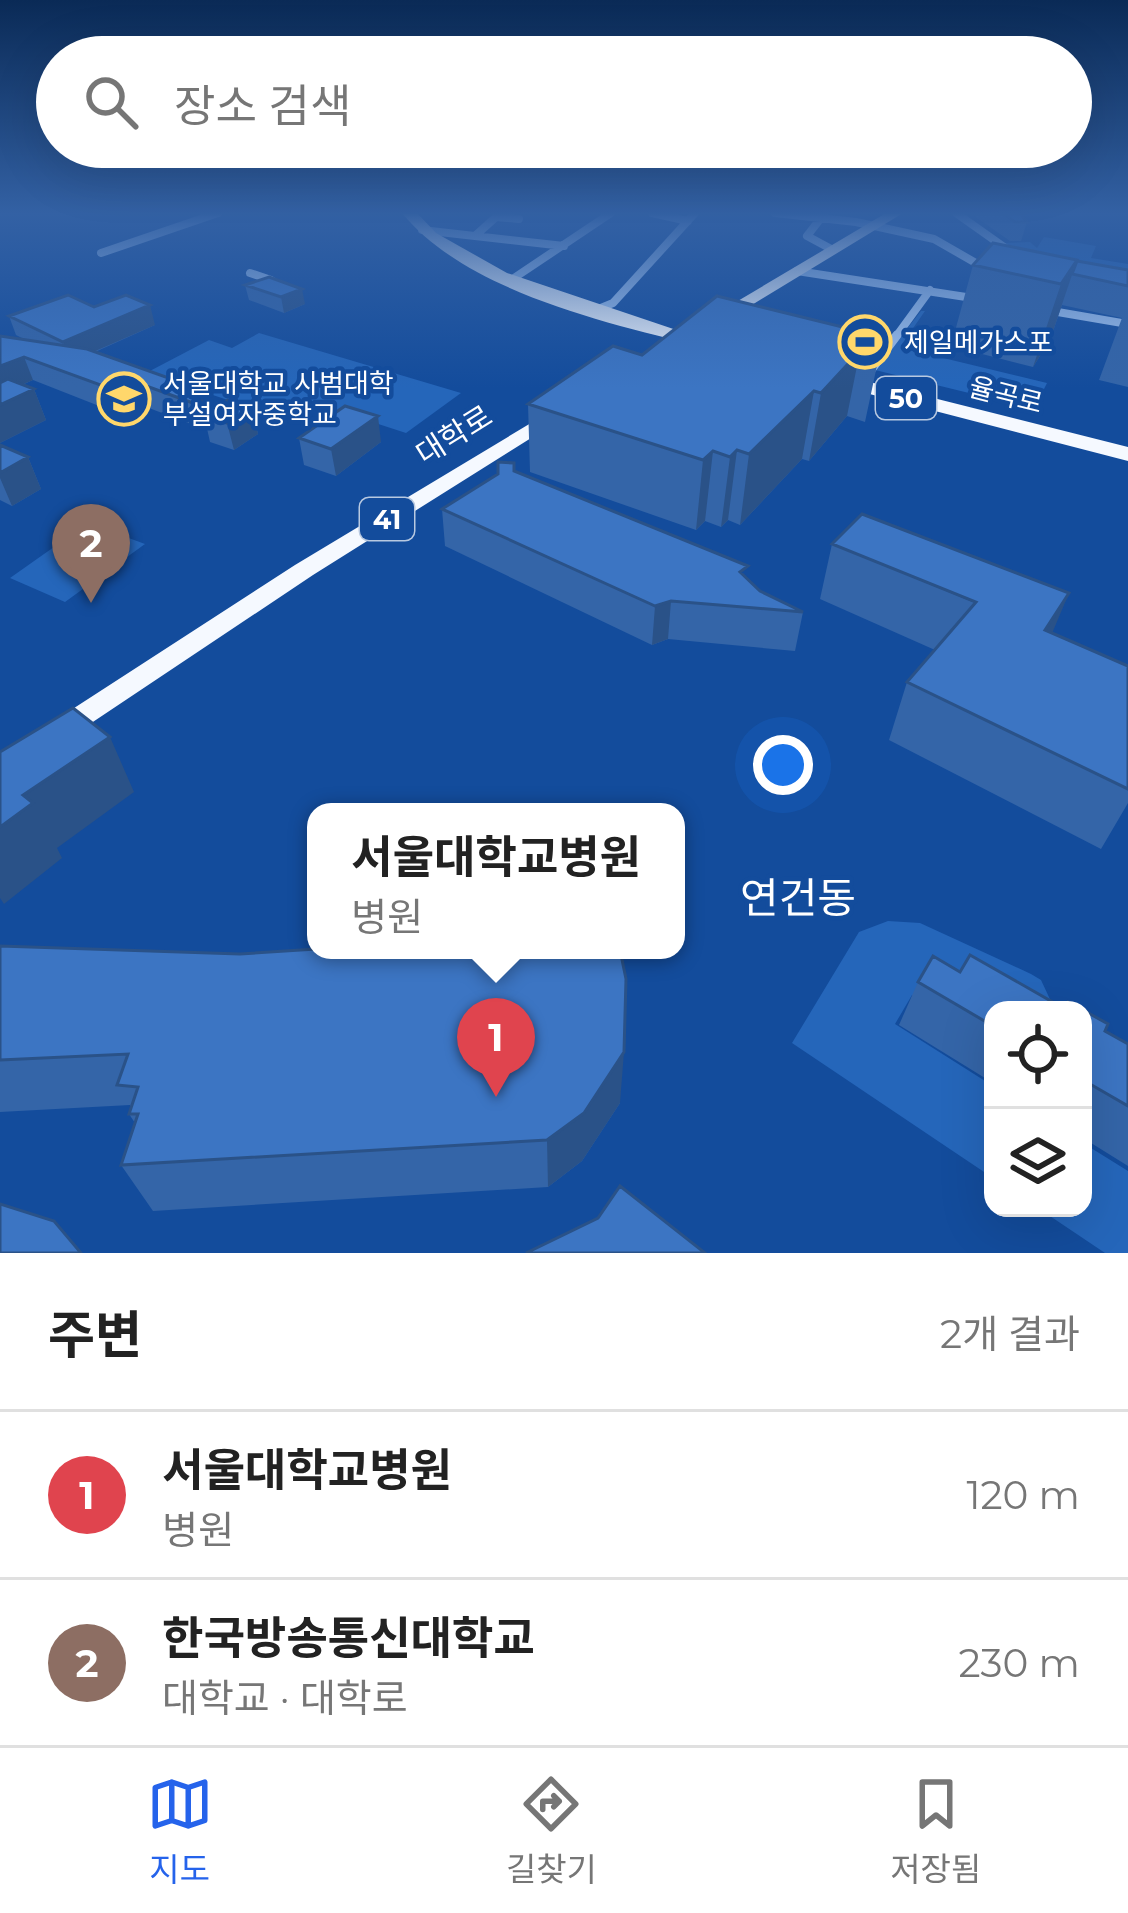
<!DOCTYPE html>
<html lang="ko">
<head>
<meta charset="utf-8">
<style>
	:root { --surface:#fff; --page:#f6f6f6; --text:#222; --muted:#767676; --line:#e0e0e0; --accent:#2563eb }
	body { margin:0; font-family:Montserrat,"Noto Sans KR",sans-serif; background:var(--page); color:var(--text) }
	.controls { position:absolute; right:36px; bottom:36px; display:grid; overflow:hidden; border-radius:24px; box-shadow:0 12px 48px #0002 }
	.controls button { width:108px; height:108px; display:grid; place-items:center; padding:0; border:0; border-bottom:3px solid var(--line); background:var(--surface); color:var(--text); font:60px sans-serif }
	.you { position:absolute; left:783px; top:765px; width:42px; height:42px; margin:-30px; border:9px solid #fff; border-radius:50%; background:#1a73e8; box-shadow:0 0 0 18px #1a73e833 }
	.badge { display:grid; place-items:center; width:78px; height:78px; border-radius:50%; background:var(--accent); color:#fff; font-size:39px; font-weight:700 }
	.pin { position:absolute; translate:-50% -99px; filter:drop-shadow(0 3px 6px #0008) }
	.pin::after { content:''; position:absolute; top:63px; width:42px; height:36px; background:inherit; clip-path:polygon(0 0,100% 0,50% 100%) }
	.popup { position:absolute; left:307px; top:803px; width:378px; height:156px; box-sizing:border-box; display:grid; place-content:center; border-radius:24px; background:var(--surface); filter:drop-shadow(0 3px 9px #0005); font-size:39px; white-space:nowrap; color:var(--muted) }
	.popup b { font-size:45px; color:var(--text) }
	.popup::after { content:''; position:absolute; left:50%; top:100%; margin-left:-24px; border:24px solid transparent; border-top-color:var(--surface) }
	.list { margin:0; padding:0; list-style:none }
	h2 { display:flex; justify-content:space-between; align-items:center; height:156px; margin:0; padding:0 48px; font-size:51px }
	h2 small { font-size:39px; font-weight:400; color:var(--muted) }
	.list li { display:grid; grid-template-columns:78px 1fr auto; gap:36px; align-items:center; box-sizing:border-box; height:168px; padding:0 48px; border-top:3px solid var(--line) }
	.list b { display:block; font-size:45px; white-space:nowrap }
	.list p { margin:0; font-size:39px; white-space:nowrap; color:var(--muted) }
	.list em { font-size:39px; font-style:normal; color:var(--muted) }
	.icon { flex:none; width:66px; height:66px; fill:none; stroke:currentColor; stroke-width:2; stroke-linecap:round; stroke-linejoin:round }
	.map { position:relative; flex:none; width:1128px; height:1253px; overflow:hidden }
	.search { position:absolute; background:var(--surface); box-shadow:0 12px 48px #0002; left:36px; right:36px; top:36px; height:132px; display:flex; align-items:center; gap:30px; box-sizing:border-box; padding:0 42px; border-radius:66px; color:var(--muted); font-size:45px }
	.sheet { height:492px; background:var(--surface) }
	nav { display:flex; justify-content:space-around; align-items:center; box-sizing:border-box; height:168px; border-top:3px solid var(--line); background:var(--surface); font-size:33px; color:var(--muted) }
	nav a { display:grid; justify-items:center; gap:6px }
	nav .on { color:var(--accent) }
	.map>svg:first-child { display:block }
	.green { fill:#2566ba }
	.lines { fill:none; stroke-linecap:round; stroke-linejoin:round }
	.street-far1 { stroke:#a8c9f4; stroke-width:8 }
	.street { stroke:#a8c9f4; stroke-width:9 }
	.primary { fill:#f5f9ff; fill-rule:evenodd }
	.wall { fill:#3465a8 }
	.shaded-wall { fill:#2a5288 }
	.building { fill:#3c75c3; stroke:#2a5288; stroke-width:3 }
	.labels { text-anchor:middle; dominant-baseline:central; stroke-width:9; stroke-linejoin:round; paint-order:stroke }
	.far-poi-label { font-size:27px; fill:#fff; stroke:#134c9c; text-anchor:start }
	.far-street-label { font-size:27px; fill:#fff; stroke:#134c9c }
	.shield { fill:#134c9c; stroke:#b8c9e1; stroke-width:3 }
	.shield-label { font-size:27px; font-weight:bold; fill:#fff }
	.street-label { font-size:30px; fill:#fff; stroke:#134c9c }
	.near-quarter-label { font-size:42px; fill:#fff; stroke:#134c9c }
</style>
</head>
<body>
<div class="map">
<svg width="1128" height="1253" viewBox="0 0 1128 1253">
	<rect width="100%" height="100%" fill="#134c9c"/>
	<path class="green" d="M1044 237 1096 246 1091 258 1128 264V270L1030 261 1005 243 1030 242 1037 248Z
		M921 311H925L902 344 912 346 910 350 1047 383 1034 409 875 370Z
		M259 333 461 393 406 433 332 409 322 415 311 412 295 422 146 373 209 340 232 348Z
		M88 523 145 544 65 602 10 578Z
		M888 921 920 923 1031 974 1041 980 1055 1010 936 1009 912 995 895 1024 993 1086V1178L792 1043 859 932Z
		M1083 1143 1128 1171V1253H1105L1038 1208H1083Z"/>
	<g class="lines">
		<path class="street-far1" d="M652 213 688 221
			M775 213 856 222 934 239 988 270
			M956 213 1011 252
			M824 214 807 236 833 250
			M422 230 564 246
			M476 235 496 217 519 219
			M101 253 218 213
			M797 271 979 299
			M250 273 271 280
			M511 280 611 213
			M596 310 613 303 695 213
			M1046 310 1128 324
			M895 338 930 290"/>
		<path class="street" d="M870 371 897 335"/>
		<path class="primary" d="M402 213H417L436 233 507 273 712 342 703 347C607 323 467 292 402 213Z
			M886 213H903L719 325 704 321Z
			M838 374 1128 447V461L831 384 828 380Z
			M556 408 563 410V418L313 575 0 784V756L295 565Z"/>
	</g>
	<path class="wall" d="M970 213H1024L1022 215 1027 222 1021 241H1010Z
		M973 265 1128 270V387L1099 380 1122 318 1062 305 1050 340 1033 367 951 346Z
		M245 285 305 304 284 313 249 300Z
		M717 296 879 356 865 422 847 416 809 461 802 459 740 525 728 520 721 527 705 521 696 530 530 472 528 404 642 355Z
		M94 307 155 325 95 352 215 408H252L258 434 234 450 210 442 206 424 199 427 141 405 122 415 33 380 22 385 34 389 46 420 0 443V336L26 340 16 335 9 316Z
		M299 438 381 442 336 476 304 465Z
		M0 445 28 457 41 489 12 506 0 500Z
		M514 471 746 578 760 591 803 612 795 651 668 639 652 645 445 546 442 509Z
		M832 544 1128 666V803L1101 849 889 740 907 682 935 650 820 599Z
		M0 946 620 1103 582 1161 548 1187 153 1211 121 1165 135 1123 129 1114 131 1108 130 1105 0 1112Z
		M960 972 1064 1009 1068 1002 1082 1010H993V1083L899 1025 918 982Z
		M1083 1010 1105 1031 1128 1044V1166L1083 1138Z"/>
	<path class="shaded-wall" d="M1077 260 1050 340 1033 367 1061 284Z
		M302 289 305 304 284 313 281 297Z
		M150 305 155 325 70 362 63 342Z
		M860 351 847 416 809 461 821 393Z
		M24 357 33 380 0 394V366Z
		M133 381 141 405 122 415 114 390Z
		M34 389 46 420 0 443V405Z
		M814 391 802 459 740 525 749 454Z
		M211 393 217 417 203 415 206 424 199 427 193 403Z
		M252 408 258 434 234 450 227 423Z
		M378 416 381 442 336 476 331 449Z
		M737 450 728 520 721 527 730 457Z
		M713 451 705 521 696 530 703 460Z
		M28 457 41 489 12 506 0 478V473Z
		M1069 593 1045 650V630Z
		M671 601 668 639 652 645 655 606Z
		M110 737 134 792 57 848 62 858 4 904 0 898V827L23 795Z
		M624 1052 620 1103 582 1161 548 1187 547 1140Z"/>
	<path class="building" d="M1002 213H1020L1027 222H1015Z
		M993 243 1077 260 1061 284 973 265Z
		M1077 261 1128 270V286L1072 274Z
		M269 277 302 289 281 297 245 285Z
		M68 295 94 307 126 295 150 305 63 342 9 316Z
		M717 296 871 334 879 356 860 351 821 393 814 391 749 454 737 450 730 457 713 451 703 460 528 404 613 346 642 355Z
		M0 336 87 349 211 393 193 403 133 381 114 390 24 357 0 366Z
		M8 379 34 389 0 405V383Z
		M228 400 252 408 227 423 203 415Z
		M345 406 378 416 331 449 299 438Z
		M0 445 28 457 0 473Z
		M498 462 514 463V471L748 566 740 572 760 591 803 612 671 601 655 606 442 509 498 474Z
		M862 514 1069 593 1045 630 1128 666V789L907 682 976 602 832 544Z
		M73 708 110 737 23 795 33 803 0 827V752Z
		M0 946 240 954 316 949 620 950 626 979 624 1052 584 1113 547 1140 121 1165 138 1114H129L138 1087 117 1085 128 1054 0 1060Z
		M970 955 1065 1009 1068 1002 1082 1010H993V1026L918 982 933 956 960 972Z
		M1083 1010 1108 1024 1105 1031 1128 1044V1106L1083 1080Z
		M620 1186 705 1253H526L598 1218Z
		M0 1204 54 1221 81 1253H0Z"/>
	<linearGradient id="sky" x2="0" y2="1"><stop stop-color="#0a2a56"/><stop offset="0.55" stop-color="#3361a4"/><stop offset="1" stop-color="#3361a4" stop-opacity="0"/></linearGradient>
	<rect width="1128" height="388" fill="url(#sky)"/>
	<defs>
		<g id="stadium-ring" transform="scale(2.7)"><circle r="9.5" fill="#134c9c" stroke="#ffd76b" stroke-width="1.5"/><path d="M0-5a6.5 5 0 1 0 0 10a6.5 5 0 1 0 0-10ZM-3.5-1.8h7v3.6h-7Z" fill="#ffd76b"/></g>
		<g id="school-ring" transform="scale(2.7)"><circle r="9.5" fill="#134c9c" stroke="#ffd76b" stroke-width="1.5"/><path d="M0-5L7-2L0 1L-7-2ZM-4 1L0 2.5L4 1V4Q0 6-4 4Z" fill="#ffd76b"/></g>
	</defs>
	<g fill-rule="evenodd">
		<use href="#stadium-ring" x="865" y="342"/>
		<use href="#school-ring" x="124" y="399"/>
	</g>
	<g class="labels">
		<g class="far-poi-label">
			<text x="904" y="342">제일메가스포</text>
			<text x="163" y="383">서울대학교 사범대학<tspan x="163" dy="31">부설여자중학교</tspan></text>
		</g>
		<g class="far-street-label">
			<text transform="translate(1006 395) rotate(14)">율곡로</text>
		</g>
		<g class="shield">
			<rect x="876" y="377" width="60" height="42" rx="9"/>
			<rect x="360" y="498" width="54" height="42" rx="9"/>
		</g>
		<g class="shield-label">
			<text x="906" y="398">50</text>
			<text x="387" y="519">41</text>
		</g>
		<g class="street-label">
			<text transform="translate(454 435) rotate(-32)">대학로</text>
		</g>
		<g class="near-quarter-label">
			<text x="798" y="898">연건동</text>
		</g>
	</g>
</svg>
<div class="controls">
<button><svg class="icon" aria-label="locate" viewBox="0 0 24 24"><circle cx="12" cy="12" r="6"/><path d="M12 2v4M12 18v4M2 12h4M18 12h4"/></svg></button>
<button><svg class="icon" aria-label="layers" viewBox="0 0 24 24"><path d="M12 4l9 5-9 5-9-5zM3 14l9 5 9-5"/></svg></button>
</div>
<div class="you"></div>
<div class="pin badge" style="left:496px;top:1097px;background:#e0444e">1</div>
<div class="popup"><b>서울대학교병원</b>병원</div>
<div class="pin badge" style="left:91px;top:603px;background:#8d6e63">2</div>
<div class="search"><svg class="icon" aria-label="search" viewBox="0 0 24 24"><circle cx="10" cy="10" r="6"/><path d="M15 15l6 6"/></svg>장소 검색</div>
</div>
<section class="sheet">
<h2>주변<small>2개 결과</small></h2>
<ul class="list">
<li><span class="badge" style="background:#e0444e">1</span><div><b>서울대학교병원</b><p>병원</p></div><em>120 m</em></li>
<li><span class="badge" style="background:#8d6e63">2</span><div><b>한국방송통신대학교</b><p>대학교 · 대학로</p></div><em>230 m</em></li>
</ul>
</section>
<nav>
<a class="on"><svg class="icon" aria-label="map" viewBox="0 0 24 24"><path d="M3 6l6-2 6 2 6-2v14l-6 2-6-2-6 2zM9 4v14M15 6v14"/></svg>지도</a>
<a><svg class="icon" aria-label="directions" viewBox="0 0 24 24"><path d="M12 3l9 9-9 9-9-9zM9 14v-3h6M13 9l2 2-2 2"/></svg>길찾기</a>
<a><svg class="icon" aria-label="saved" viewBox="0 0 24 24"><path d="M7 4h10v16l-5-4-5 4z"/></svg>저장됨</a>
</nav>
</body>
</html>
